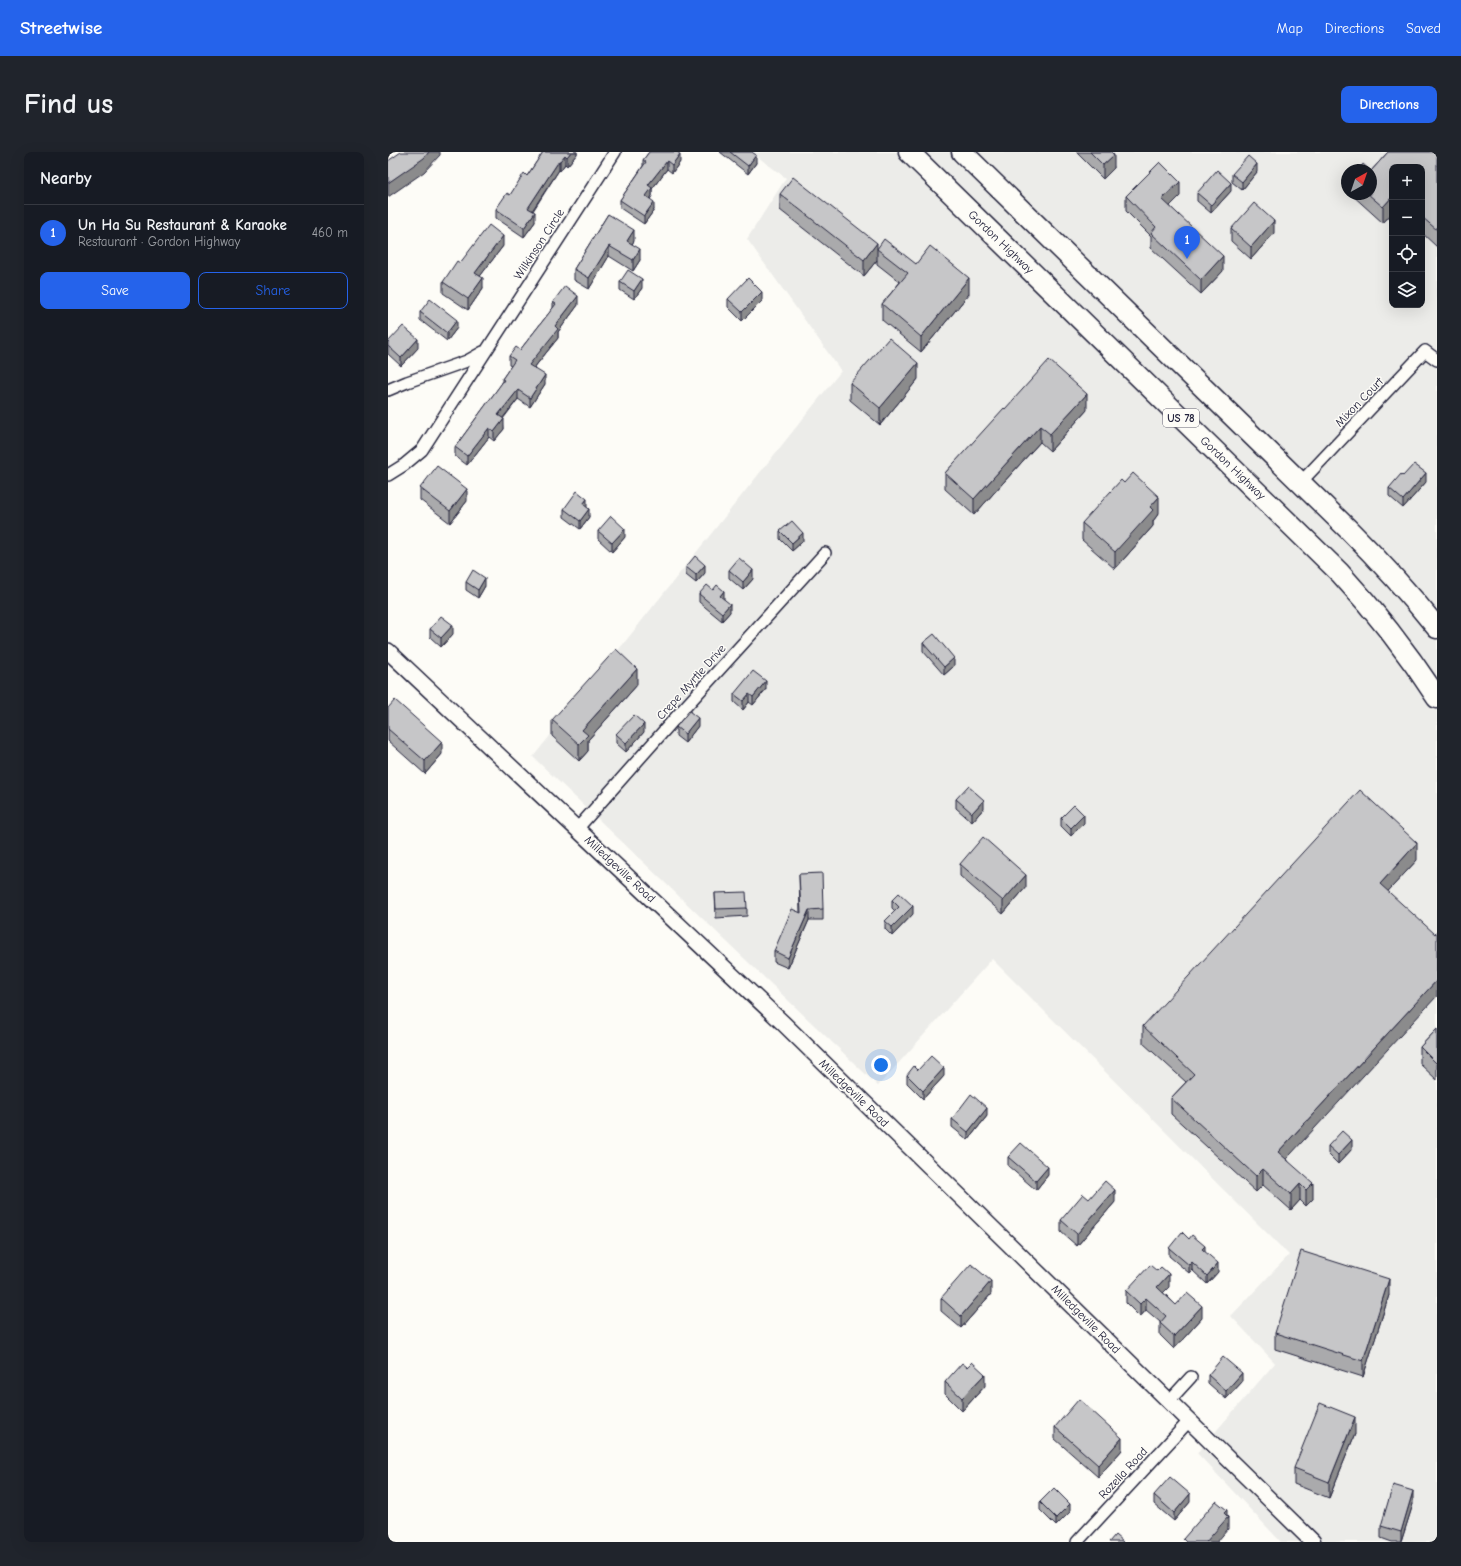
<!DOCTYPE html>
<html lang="en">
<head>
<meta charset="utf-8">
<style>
	:root { --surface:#171b24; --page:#20242c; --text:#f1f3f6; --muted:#9ea1a6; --line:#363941; --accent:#2563eb }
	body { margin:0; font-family:"Comic Neue",sans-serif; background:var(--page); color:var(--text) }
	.controls { position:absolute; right:12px; top:12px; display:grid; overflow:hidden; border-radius:8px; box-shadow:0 4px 16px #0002 }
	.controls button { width:36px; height:36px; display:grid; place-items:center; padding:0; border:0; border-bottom:1px solid var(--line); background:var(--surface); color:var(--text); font:20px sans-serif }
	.compass { position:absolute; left:953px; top:12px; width:36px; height:36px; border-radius:50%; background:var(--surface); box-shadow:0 4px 16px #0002; rotate:40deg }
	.you { position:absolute; left:493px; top:913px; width:14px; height:14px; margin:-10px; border:3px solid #fff; border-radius:50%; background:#1a73e8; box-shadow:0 0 0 6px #1a73e833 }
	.badge { display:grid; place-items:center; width:26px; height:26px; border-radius:50%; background:var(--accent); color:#fff; font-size:13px; font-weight:700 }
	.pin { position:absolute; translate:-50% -33px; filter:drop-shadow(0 1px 2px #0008) }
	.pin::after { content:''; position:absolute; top:21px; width:14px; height:12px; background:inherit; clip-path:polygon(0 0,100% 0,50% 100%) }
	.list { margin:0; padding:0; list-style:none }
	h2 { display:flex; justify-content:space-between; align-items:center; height:52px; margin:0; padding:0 16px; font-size:17px }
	h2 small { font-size:13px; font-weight:400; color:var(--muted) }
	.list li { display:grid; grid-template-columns:26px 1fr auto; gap:12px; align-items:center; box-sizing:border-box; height:56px; padding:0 16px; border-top:1px solid var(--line) }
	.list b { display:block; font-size:15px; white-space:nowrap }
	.list p { margin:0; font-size:13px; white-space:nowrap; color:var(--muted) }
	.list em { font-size:13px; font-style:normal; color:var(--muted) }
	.actions { display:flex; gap:8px; padding:12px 16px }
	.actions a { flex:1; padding:9px 0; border:1px solid var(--accent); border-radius:8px; text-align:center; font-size:14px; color:var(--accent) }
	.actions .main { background:var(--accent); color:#fff }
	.icon { flex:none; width:22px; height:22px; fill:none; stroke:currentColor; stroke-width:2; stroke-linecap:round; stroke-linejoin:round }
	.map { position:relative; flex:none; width:1049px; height:1390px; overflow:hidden; border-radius:8px }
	header { display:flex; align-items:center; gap:24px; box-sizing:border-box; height:56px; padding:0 20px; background:var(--accent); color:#fff }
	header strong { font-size:19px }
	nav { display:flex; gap:22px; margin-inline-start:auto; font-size:14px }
	.intro { display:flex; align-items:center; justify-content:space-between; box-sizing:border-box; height:96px; padding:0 24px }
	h1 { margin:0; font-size:28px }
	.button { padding:10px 18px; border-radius:8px; background:var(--accent); color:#fff; font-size:14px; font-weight:700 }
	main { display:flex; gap:24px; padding:0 24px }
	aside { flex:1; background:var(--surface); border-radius:8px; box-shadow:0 4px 16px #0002 }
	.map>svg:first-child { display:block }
	.built { fill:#ecece9; fill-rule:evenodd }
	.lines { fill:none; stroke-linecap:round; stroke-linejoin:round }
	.street-casing { stroke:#22223b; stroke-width:14 }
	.secondary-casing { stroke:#22223b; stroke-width:18 }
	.highway-casing { stroke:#22223b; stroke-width:23 }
	.street { stroke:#fdfcf7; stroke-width:11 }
	.secondary { stroke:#fdfcf7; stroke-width:15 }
	.highway { stroke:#fdfcf7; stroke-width:20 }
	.wall { fill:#aaaaac; stroke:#22223b }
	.shaded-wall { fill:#8b8b8c; stroke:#22223b }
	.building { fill:#c6c6c8; stroke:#22223b }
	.labels { text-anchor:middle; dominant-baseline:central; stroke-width:3; stroke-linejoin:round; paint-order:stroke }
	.shield { fill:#fdfcf7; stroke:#646373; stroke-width:1 }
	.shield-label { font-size:11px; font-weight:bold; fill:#22223b }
	.street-label { font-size:12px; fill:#22223b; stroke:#fdfcf7 }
</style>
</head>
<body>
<header>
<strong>Streetwise</strong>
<nav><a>Map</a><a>Directions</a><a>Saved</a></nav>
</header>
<div class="intro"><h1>Find us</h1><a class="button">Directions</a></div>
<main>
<aside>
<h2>Nearby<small></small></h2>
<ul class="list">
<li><span class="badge">1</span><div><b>Un Ha Su Restaurant &amp; Karaoke</b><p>Restaurant · Gordon Highway</p></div><em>460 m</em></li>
</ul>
<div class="actions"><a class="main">Save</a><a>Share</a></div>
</aside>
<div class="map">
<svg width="1049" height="1390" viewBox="0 0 1049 1390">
	<rect width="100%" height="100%" fill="#fdfcf7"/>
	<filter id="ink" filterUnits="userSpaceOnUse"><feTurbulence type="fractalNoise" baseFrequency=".025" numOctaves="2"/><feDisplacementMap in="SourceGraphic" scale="8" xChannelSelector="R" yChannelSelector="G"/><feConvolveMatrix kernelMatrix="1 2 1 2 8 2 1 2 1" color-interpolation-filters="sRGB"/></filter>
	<g filter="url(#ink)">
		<path class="built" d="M363 0H1049V1390H893L809 1301 887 1211 843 1164 901 1103 604 807 490 934 145 605 453 219 359 87 398 26ZM1004 15H1034V153H1004ZM959 18H983V42H959Z"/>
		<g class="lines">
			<g class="street-casing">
				<path id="street" d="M0 238 19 230 79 209 95 200
					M0 323 16 313 34 298 227 0
					M913 330 1037 199 1049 208
					M189 677 290 563 437 401
					M781 1249 803 1225
					M689 1390 801 1269"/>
			</g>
			<g class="secondary-casing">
				<path id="secondary" d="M0 499 395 871 925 1390"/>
			</g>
			<g class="highway-casing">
				<path id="highway" d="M521 0 952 421C988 460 1020 501 1049 546
					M574 0 959 376C991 408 1021 441 1049 476"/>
			</g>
			<use href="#street" class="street"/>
			<use href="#secondary" class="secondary"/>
			<use href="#highway" class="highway"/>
		</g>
		<path class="wall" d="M155 0H189V2L179 14 177 12 172 19 171 18 145 59 147 70 136 85 108 66V57L122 43 139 24Z
			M261 0 292 10 284 21 279 17 264 37V44L262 47 266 58 256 72 232 56V48L255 14V8Z
			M332 0H364L368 11 360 22Z
			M688 0H723L726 16 715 27Z
			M1000 0H1049V95L1034 81V15H1004V61L995 71 963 42H983V19Z
			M869 20 854 38 844 30V22Z
			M843 39 823 61 809 49V41Z
			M392 42 489 96 528 112 581 142 533 200 494 168V152L512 130 489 112V108L476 124 392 58Z
			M738 44H792L782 54 835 119 813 142 763 96V84L738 59Z
			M220 62 246 89 244 92 252 108 245 119 221 104 201 137 186 128V117Z
			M843 77 886 81 863 107 843 89Z
			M115 94 92 124 95 136 80 158 55 141V130L72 111Z
			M232 130 254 136 246 147 232 138Z
			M340 147 374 149 354 169 340 155Z
			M165 150 190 153 170 180V186L146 216 157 232 142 255 130 247 115 267 116 277 106 289 101 285 79 313 67 304V295L114 231V227L123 214 121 213V204L132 198 165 156Z
			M32 160 69 176 59 189 32 168Z
			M0 190 30 196 13 214 0 202Z
			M530 227 492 273 462 248V231Z
			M617 257 699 258 662 299 652 290 586 363 557 337V321Z
			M1015 324 1038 330 1015 356 1001 344V336Z
			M32 336 79 349 62 371 32 348Z
			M199 355 201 365 192 377 176 365V357Z
			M771 361 765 369V374L727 417 694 388V371Z
			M210 379 237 385 224 400 210 387Z
			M392 379 415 389 404 399 392 387Z
			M298 415 317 421 308 431 298 423Z
			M341 418 365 427 355 438 341 426Z
			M78 430 97 434 90 446 78 438Z
			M325 438 336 447 342 460 334 469 311 450V442Z
			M42 477 65 482 53 495 42 485Z
			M535 491 566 514 556 523 535 499Z
			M249 533 200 588V599L191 609 164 584V568Z
			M378 537 365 553 361 550 355 558 346 550V542Z
			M0 556 54 602 37 622 0 589Z
			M310 574 297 591 288 584V575Z
			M256 580 238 600 228 591V582Z
			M568 647 596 656 584 670 568 656Z
			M673 666 696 671 683 684 673 674Z
			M1029 708 1000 739 899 1007 925 1047 918 1054 912 1048 903 1058 875 1033 868 1040 783 962V946L798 930 755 891V874Z
			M572 712 638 735 615 762 572 724Z
			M411 722 435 757V768H421L400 816 386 810V799L412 761Z
			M327 741 359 756V764L328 766Z
			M504 748 525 762 504 784 497 777V769L507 759 504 756Z
			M1049 877V928L1032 912V895Z
			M530 918 556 924 535 947 519 931V923Z
			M599 964 580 988 564 975V967Z
			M940 994 964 997 950 1012 940 1002Z
			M620 1005 660 1023 648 1038 620 1014Z
			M701 1047 727 1050 689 1094 673 1080V1068Z
			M781 1096 817 1100 830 1120 819 1132 804 1118 801 1121 781 1104Z
			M781 1135 775 1140 788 1153 814 1166 786 1197 772 1183V1170L758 1158 752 1165 738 1151V1139Z
			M603 1142 573 1176 553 1159V1146Z
			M1001 1143 975 1225 887 1197V1181Z
			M579 1215 597 1234 574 1259 557 1242V1230Z
			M820 1223 854 1230 838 1247 820 1231Z
			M667 1275 734 1298 710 1325 667 1287Z
			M967 1282 941 1346 906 1332V1316Z
			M766 1343 802 1350 786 1369 766 1352Z
			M652 1350 682 1360 668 1374 652 1358Z
			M1025 1352 1013 1390H1004L993 1386V1374Z"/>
		<path class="shaded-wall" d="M41 0H52V3L36 20 0 45V31Z
			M183 0H189V2L179 14V5Z
			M292 2V10L284 21V13Z
			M177 3V12L172 19V9Z
			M368 3V11L360 22V14Z
			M726 3V16L715 27V13Z
			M171 9V18L140 65V56Z
			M279 9V17L264 37V44L258 53V44L260 33Z
			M869 12V20L854 38V30Z
			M792 30V44L774 62V47Z
			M843 31V39L823 61V53Z
			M1004 45V61L995 71V55Z
			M266 50V58L256 72V64Z
			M147 60V70L136 85V76Z
			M886 69V81L863 107V95Z
			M246 78V89L239 99V89Z
			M115 84V94L87 131V121Z
			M489 91V108L476 124V108Z
			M221 94V104L201 137V126Z
			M252 97V108L245 119V108Z
			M835 104V119L813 142V128Z
			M95 126V136L80 158V147Z
			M581 126V142L533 200V185Z
			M254 127V136L246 147V139Z
			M374 140V149L354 169V160Z
			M190 144V153L170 180V186L141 222V213L167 174Z
			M69 168V176L59 189V181Z
			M30 187V196L13 214V206Z
			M530 211V227L492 273V256Z
			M157 223V232L142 255V246Z
			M130 238V247L110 272V263Z
			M699 242V258L662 299V282Z
			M116 267V277L106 289V280Z
			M652 274V290L586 363V347Z
			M101 276V285L79 313V304Z
			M1038 321V330L1015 356V348Z
			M79 337V349L62 371V359Z
			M771 345V361L765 369V374L727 417V400L762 355Z
			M199 347V355L195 361V352Z
			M201 357V365L192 377V369Z
			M237 377V385L224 400V391Z
			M415 381V389L404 399V391Z
			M317 413V421L308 431V423Z
			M365 418V427L355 438V430Z
			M97 426V434L90 446V438Z
			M336 439V447L332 452V444Z
			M342 452V460L334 469V461Z
			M65 473V482L53 495V486Z
			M566 506V514L556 523V515Z
			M249 517V533L200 588V599L191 609V592L194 578Z
			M378 529V537L365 553V545Z
			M361 542V550L355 558V549Z
			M310 566V574L297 591V582Z
			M256 572V580L238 600V591Z
			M54 590V602L37 622V609Z
			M596 648V656L584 670V661Z
			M696 663V671L683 684V676Z
			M1029 691V708L992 748V732Z
			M638 723V735L615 762V749Z
			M525 754V762L504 784V775Z
			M421 758V768L400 816V806Z
			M1049 828V844L890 1016V1000Z
			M556 916V924L535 947V939Z
			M599 956V964L580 988V980Z
			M964 988V997L950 1012V1003Z
			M660 1015V1023L648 1038V1029Z
			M875 1017V1033L868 1040V1024Z
			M925 1031V1047L918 1054V1038Z
			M912 1032V1048L903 1058V1042Z
			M727 1038V1050L689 1094V1082Z
			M817 1094V1102L814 1097Z
			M804 1110V1118L801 1121V1113Z
			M830 1111V1120L819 1132V1124Z
			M781 1122V1135L769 1147V1135Z
			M1001 1127V1143L975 1225V1209Z
			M603 1129V1142L573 1176V1164Z
			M758 1146V1158L752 1165V1152Z
			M814 1154V1166L786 1197V1184Z
			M854 1221V1230L838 1247V1239Z
			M597 1222V1234L574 1259V1246Z
			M967 1265V1282L941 1346V1330Z
			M734 1286V1298L710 1325V1313Z
			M1025 1339V1352L1013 1390V1380Z
			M802 1342V1350L786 1369V1361Z
			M682 1352V1360L668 1374V1366Z
			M839 1358V1367L840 1365V1377L829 1390H818L836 1361Z"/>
		<path class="building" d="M13 0H41L36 6 0 31V9Z
			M155 0H183L179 5 177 3 172 9H171L140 56 147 60 136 76 108 57 119 41 122 43 136 21 139 24Z
			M261 0H289L292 2 284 13 279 9 260 33 264 36 258 44 266 50 256 64 232 48 258 10 255 8Z
			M342 0H364L368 3 360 14Z
			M702 0H723L726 3 715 13Z
			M1000 0H1049V78L1034 65V15H1004V45L995 55 980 42H983V19Z
			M860 4 869 12 854 30 844 22Z
			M772 10 792 30 774 47 835 104 813 128 763 81 768 75 738 44Z
			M975 12 982 18H970Z
			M829 18 843 31 823 53 809 41Z
			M405 25 489 91 476 108 392 42Z
			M866 51 886 69 863 95 843 77Z
			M220 62 246 78 239 89 252 97 245 108 221 94 201 126 186 117Z
			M101 73 115 84 87 121 95 126 80 147 55 130 69 109 72 111Z
			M496 87 528 112 542 94 581 126 533 185 494 152 520 121 489 97Z
			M240 118 254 127 246 139 232 130Z
			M360 126 374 140 354 160 340 147Z
			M177 134 190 144 167 174 170 177 141 213 157 223 142 246 130 238 110 263 116 267 106 280 101 276 79 304 67 295 116 228 114 227 127 208 121 204 128 195 132 198 168 152 165 150Z
			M42 147 69 168 59 181 32 160Z
			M15 174 30 187 13 206 0 194V190Z
			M501 186 530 211 492 256 462 231Z
			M661 208 699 242 662 282 652 274 586 347 557 321 616 256 617 257Z
			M1026 312 1038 321 1015 348 1001 336 1013 322 1015 324Z
			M49 314 79 337 62 359 32 336Z
			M745 321 771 345 762 355 765 358 727 400 694 371 733 328 736 331Z
			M189 339 199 347 195 352 201 357 192 369 176 357Z
			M223 364 237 377 224 391 210 379Z
			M404 369 415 381 404 391 392 379Z
			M307 404 317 413 308 423 298 415Z
			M351 406 365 418 355 430 341 418Z
			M85 418 97 426 90 438 78 430Z
			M319 433 325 438 329 433 336 439 332 444 342 452 334 461 311 442Z
			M53 464 65 473 53 486 42 477Z
			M546 482 566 506 556 515 535 491Z
			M228 497 249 517 194 578 200 583 191 592 164 568Z
			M365 519 378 529 365 545 361 542 355 549 346 542Z
			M7 548 54 590 37 609 0 577V556Z
			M301 559 310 566 297 582 288 575Z
			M246 563 256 572 238 591 228 582Z
			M580 634 596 648 584 661 568 647Z
			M972 638 1029 691 992 732 1047 782 1049 780V828L890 1000 925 1031 918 1038 912 1032 903 1042 875 1017 868 1024 783 946 806 922 755 874Z
			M686 653 696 663 683 676 673 666Z
			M595 685 638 723 615 749 572 712Z
			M434 721 435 757 421 758 400 806 386 799 404 757 413 761 411 722Z
			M358 740 359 756 328 757 327 741Z
			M511 741 525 754 504 775 497 769 511 755 504 748Z
			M1049 877V912L1032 895Z
			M543 904 556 916 535 939 519 923 526 914 530 918Z
			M583 942 599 956 580 980 564 967Z
			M954 979 964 988 950 1003 940 994Z
			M633 991 660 1015 648 1029 620 1005Z
			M717 1029 727 1038 689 1082 673 1068 695 1042 701 1047Z
			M794 1080 801 1087 804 1083 817 1094 814 1097 830 1111 819 1124 804 1110 801 1113 781 1096Z
			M913 1099 1001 1127 975 1209 887 1181Z
			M583 1112 603 1129 573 1164 553 1146Z
			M762 1113 769 1119 773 1115 781 1122 769 1135 788 1153 799 1141 814 1154 786 1184 772 1171 778 1164 758 1146 752 1152 738 1139Z
			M835 1205 854 1221 838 1239 820 1223Z
			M584 1210 597 1222 574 1246 557 1230 574 1211 579 1215Z
			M691 1247 734 1286 710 1313 667 1275Z
			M932 1251 967 1265 941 1330 906 1316Z
			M782 1325 802 1342 786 1361 766 1343Z
			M1005 1333 1025 1339 1013 1380 993 1374Z
			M666 1336 682 1352 668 1366 652 1350Z
			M828 1349 839 1358 836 1361 840 1365 818 1390H798L795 1387Z
			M727 1383 735 1390H721Z"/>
	</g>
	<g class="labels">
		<rect class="shield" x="775" y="257" width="36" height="18" rx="3"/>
		<g class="shield-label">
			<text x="793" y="266">US 78</text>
		</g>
		<g class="street-label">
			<text transform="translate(613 90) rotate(44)">Gordon Highway</text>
			<text transform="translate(151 92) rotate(-57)">Wilkinson Circle</text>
			<text transform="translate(971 250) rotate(-46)">Mixon Court</text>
			<text transform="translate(845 316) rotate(44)">Gordon Highway</text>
			<text transform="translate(303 530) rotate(-48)">Crepe Myrtle Drive</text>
			<text transform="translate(232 717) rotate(43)">Milledgeville Road</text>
			<text transform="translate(466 941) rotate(44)">Milledgeville Road</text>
			<text transform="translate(698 1167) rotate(45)">Milledgeville Road</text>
			<text transform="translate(735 1321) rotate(-47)">Rozella Road</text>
		</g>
	</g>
</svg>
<div class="controls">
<button>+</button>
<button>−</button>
<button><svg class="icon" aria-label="locate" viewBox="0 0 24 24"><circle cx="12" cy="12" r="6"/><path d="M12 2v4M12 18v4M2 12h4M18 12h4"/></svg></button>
<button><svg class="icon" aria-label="layers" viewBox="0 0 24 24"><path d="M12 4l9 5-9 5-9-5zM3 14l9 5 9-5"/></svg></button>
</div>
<svg class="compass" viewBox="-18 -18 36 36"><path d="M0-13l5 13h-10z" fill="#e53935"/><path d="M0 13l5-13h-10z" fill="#9ea1a6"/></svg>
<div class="you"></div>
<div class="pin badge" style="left:799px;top:107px">1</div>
</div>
</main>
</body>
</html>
